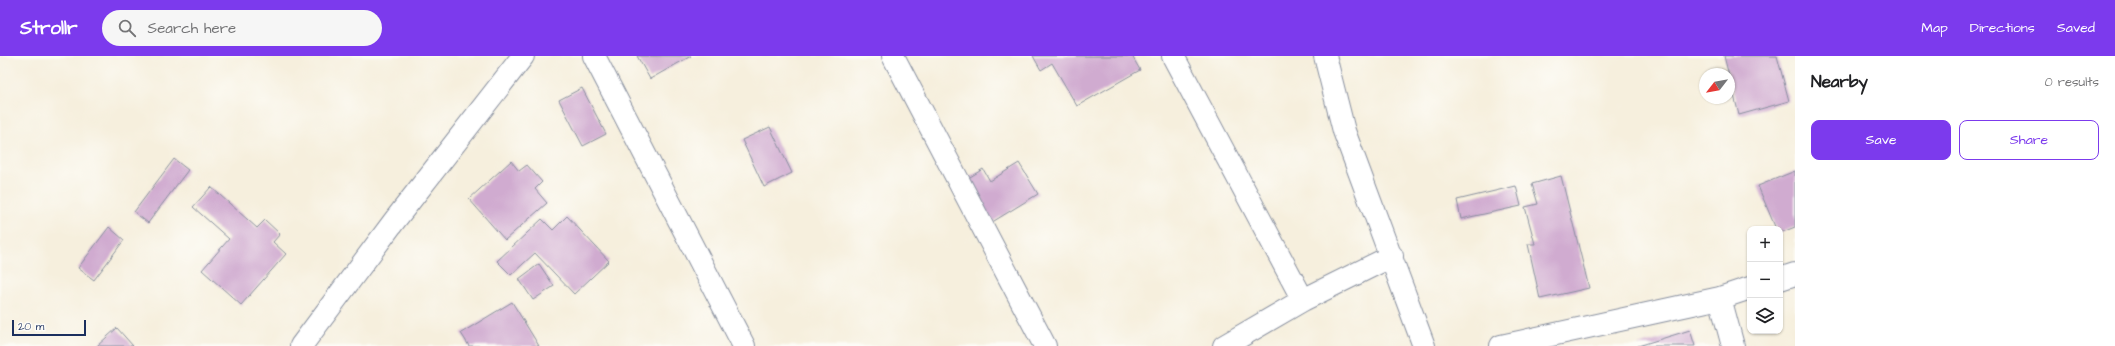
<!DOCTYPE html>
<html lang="en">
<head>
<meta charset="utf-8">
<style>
	:root { --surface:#fff; --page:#f6f6f6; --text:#202124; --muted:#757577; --line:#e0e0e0; --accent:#7c3aed }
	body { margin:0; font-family:"Architects Daughter",sans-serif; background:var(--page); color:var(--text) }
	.controls { position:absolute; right:12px; bottom:12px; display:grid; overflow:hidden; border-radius:8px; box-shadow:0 1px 3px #0004 }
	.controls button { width:36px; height:36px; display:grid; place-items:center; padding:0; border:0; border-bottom:1px solid var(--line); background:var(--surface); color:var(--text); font:20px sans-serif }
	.compass { position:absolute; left:1699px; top:12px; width:36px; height:36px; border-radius:50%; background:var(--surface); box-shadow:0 1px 3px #0004; rotate:239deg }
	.scale { position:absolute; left:12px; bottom:10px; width:74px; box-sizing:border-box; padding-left:4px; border:2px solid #1b2f5e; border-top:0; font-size:11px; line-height:14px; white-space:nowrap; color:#1b2f5e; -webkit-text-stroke:3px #fdfcf7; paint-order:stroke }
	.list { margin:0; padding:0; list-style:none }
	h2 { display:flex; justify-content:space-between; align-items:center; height:52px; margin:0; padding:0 16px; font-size:17px }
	h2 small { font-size:13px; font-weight:400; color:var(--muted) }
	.actions { display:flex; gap:8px; padding:12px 16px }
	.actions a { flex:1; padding:9px 0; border:1px solid var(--accent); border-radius:8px; text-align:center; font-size:14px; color:var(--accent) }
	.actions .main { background:var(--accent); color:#fff }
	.icon { flex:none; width:22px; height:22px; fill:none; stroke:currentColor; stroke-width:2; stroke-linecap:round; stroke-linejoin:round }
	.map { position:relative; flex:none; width:1795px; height:290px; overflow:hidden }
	header { display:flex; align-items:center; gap:24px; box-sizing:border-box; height:56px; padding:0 20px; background:var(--accent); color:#fff }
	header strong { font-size:19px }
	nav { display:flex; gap:22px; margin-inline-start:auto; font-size:14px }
	.search { width:280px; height:36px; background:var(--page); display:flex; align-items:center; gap:10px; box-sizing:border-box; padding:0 14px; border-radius:22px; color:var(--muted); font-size:15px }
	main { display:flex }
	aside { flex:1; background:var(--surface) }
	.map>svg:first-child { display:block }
	.building { fill:#d0abd0 }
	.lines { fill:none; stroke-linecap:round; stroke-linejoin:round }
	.minor-casing { stroke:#888f9e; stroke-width:24 }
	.minor { stroke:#fff; stroke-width:22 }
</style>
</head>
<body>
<header>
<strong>Strollr</strong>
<div class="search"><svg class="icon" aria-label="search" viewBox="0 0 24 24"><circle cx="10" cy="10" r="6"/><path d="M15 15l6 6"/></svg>Search here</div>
<nav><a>Map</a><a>Directions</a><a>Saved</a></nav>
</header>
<main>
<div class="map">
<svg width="1795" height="290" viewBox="0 0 1795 290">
	<rect width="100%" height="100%" fill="#fdfcf7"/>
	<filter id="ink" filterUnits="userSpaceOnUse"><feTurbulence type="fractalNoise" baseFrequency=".025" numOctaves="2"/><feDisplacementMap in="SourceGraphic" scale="8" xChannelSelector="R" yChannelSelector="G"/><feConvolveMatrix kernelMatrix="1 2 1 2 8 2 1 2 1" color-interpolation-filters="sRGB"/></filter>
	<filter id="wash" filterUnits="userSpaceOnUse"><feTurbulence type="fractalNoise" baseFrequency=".012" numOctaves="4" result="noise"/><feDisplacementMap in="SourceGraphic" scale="16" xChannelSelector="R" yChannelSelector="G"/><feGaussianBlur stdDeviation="0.9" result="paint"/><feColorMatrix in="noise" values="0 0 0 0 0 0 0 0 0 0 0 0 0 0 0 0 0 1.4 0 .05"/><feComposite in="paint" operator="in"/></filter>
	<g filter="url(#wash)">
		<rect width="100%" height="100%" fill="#f6efdd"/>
		<g id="blocks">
			<path class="building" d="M637 0H691L650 23Z
				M1033 0H1132L1140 14 1077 50 1052 7 1041 14Z
				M1724 0H1777L1789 45 1739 59Z
				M582 32 606 78 583 90 559 44Z
				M770 71 792 117 764 131 742 84Z
				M174 103 188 114 148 167 134 156Z
				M511 105 519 115 527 109 542 126 535 133 547 147 505 184 469 143Z
				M1019 107 1038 138 989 168 962 126 983 113 990 125Z
				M1795 115V171L1780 177V173H1776L1758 130Z
				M1561 120 1589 232 1540 243 1528 188H1535L1525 151 1538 148 1532 128Z
				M1516 130 1521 150 1461 163 1457 144Z
				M211 131 257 172 265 164 280 178 273 186 286 198 241 249 202 214 229 183 193 151Z
				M567 160 609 205 574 238 535 197 511 219 497 205 542 163 553 174Z
				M109 171 124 184 94 224 78 212Z
				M539 208 554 230 533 244 519 223Z
				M512 246 539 290H469L461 277Z
				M117 272 133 290H97Z
				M1690 274 1695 290H1638Z"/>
		</g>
	</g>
	<g filter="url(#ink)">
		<use href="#blocks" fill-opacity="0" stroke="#888f9e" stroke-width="1"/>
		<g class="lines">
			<g class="minor-casing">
				<path id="minor" d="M594 0 744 290
					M893 0 1045 290
					M1173 0 1303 244
					M1325 0 1344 75 1424 290
					M1780 223 1795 218
					M1720 242 1733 290
					M301 290 395 164 523 0
					M1224 290 1303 244 1392 200
					M1501 290 1720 242 1750 232"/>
			</g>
			<use href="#minor" class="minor"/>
		</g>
	</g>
</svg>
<div class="controls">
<button>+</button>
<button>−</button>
<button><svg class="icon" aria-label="layers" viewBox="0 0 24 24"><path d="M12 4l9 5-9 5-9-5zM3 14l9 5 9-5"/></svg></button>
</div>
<svg class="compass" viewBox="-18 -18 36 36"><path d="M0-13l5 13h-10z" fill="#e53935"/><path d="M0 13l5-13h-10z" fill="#757577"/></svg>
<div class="scale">20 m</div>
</div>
<aside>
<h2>Nearby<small>0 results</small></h2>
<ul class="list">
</ul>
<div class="actions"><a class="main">Save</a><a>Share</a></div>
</aside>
</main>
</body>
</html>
